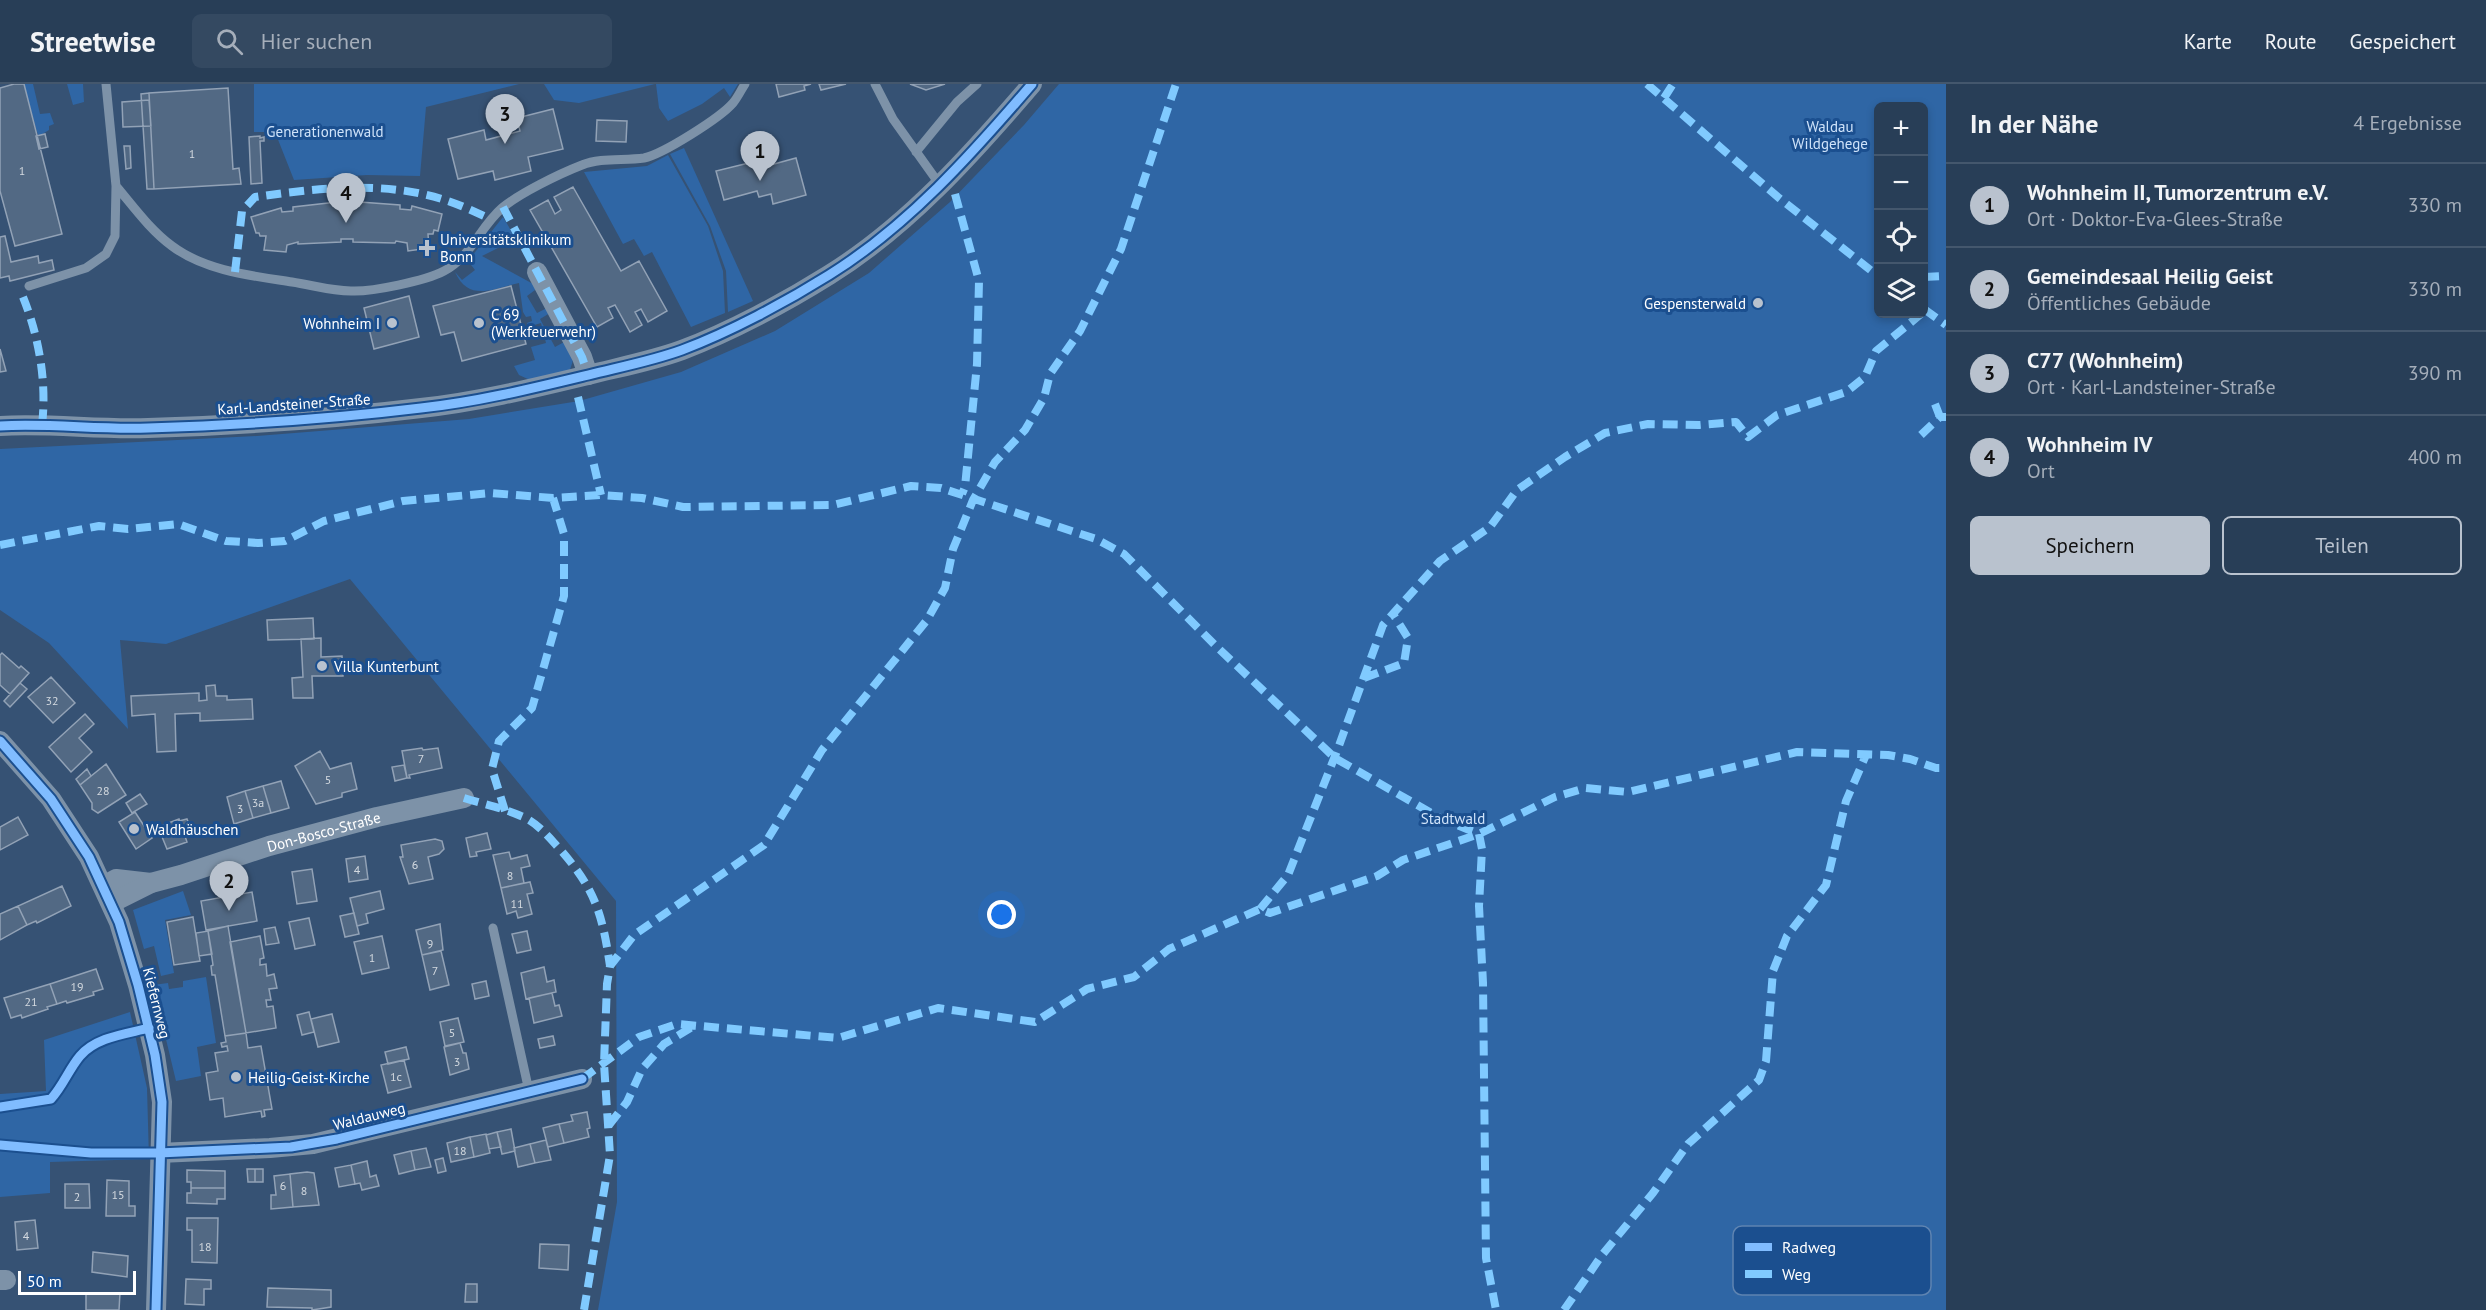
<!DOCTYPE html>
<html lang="de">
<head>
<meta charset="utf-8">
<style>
	:root { --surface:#283e57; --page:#344961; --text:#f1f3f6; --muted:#a5aeba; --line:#44576d; --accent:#b9c2ce }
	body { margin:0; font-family:"PT Sans",sans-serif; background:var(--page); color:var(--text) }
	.controls { position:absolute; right:18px; top:18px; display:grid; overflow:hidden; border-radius:9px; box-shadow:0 3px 9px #0003 }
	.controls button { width:54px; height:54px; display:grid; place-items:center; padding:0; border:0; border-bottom:2px solid var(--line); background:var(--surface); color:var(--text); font:30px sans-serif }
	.scale { position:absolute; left:18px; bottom:15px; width:118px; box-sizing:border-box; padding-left:6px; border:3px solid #fff; border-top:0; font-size:16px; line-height:21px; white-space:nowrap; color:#fff; -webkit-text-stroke:4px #1b4f8f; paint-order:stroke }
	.you { position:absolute; left:1002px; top:831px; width:21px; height:21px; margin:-15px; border:4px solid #fff; border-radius:50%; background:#1a73e8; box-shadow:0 0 0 9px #1a73e833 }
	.badge { display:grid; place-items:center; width:39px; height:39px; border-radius:50%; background:var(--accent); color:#111; font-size:20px; font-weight:700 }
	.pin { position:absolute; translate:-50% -50px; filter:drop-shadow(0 2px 3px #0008) }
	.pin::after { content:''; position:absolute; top:32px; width:21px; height:18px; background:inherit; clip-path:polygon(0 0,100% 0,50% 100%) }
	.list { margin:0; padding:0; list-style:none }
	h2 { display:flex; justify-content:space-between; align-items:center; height:78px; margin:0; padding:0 24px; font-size:26px }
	h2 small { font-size:20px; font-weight:400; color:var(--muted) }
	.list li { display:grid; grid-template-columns:39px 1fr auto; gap:18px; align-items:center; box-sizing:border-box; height:84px; padding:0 24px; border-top:2px solid var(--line) }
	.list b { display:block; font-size:22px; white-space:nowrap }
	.list p { margin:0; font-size:20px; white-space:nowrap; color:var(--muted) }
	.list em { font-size:20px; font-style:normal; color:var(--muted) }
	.actions { display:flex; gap:12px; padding:18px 24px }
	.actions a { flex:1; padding:14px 0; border:2px solid var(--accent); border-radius:9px; text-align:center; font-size:21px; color:var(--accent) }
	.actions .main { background:var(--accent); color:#111 }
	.icon { flex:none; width:33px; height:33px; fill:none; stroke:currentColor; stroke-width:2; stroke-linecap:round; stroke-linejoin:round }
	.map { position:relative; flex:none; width:1946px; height:1226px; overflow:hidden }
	header { display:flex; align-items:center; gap:36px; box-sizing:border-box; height:84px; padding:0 30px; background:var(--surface); border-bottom:2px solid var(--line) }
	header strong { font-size:28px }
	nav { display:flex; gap:33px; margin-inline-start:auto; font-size:21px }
	.search { width:420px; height:54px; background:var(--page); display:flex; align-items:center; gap:15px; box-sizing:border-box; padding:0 21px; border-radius:9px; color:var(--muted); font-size:22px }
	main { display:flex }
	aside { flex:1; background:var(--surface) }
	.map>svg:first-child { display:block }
	.green { fill:#2f66a5; fill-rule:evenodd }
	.building { fill:#526984; stroke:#92a2b6; stroke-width:1.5 }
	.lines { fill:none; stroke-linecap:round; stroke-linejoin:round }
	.lane { stroke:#7d92a8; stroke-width:9 }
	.street { stroke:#7d92a8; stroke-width:20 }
	.quiet { stroke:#80caff; stroke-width:8; stroke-dasharray:15 8; stroke-linecap:butt }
	.cycleway-casing { stroke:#1b4f8f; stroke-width:13 }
	.cycleway { stroke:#80bcff; stroke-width:9 }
	.poi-dot { fill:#b9c2ce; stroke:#1b4f8f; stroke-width:2 }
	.labels { text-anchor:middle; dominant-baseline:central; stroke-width:6; stroke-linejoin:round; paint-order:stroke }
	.number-label { font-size:12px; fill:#d4dae0 }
	.park-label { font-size:15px; fill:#cfe3fa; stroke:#1b4f8f }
	.poi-label { font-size:15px; fill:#fff; stroke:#1b4f8f; text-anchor:start }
	.street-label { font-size:15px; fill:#fff; stroke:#1b4f8f }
	.key { fill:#1b4f8f; stroke:#5f84b1; stroke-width:1.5 }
	.key-label { font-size:16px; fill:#fff }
</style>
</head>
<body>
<header>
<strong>Streetwise</strong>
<div class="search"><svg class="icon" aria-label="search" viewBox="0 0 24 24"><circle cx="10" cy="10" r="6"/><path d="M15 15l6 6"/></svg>Hier suchen</div>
<nav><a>Karte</a><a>Route</a><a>Gespeichert</a></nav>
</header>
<main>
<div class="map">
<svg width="1946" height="1226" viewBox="0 0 1946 1226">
	<rect width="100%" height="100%" fill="#365274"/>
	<path class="green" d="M24 0H33L40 30 50 29 54 40 49 42V46L39 52 37 48Z
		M67 0H83L84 18 73 21Z
		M254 0H519L426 23 420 92 367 91 294 96 275 48H254Z
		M544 0H655L579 19 554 16Z
		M656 0H738L730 13 724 4 702 20 668 37 659 24Z
		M1059 0H1946V1226H598L617 1118 616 817 350 495 166 560 120 556 128 645 49 559 0 526V365L257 352 469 335 579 317 681 288 775 247 869 189 950 118 1024 41ZM1878 22H1924V230H1878Z
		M684 64 753 217 728 228 726 187 710 142 670 70Z
		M668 71 708 142 723 187 725 229 691 243 652 168 644 172 634 155 623 160 584 88 647 82Z
		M503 133 516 155 482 172 535 201V206L527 212 537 229 547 224 550 229 540 235 555 263 566 257 574 273 570 286 530 296 519 291 514 282 535 276 531 263 546 259 541 239 528 243 527 239 532 237 531 232 526 233 523 228 519 199C494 204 469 219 455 188L462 196 475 186 468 177Z
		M183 807 191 831 165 836 174 889 161 892 154 862 144 865 133 826Z
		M206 893 216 959 197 963 201 992 176 997 153 901 168 899 169 905 183 903V897Z
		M130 928 147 1004 149 1075 50 1078V1109L0 1113V1010L46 1007 44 956Z"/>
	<path class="building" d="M14 0H24L62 150 15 162 0 107V4Z
		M776 0H811L804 2 805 6 779 13Z
		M819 0H846L821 6Z
		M910 0H945L926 6Z
		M228 4 233 85 239 84 241 100 154 105 149 9Z
		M149 9 154 105H147L141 10Z
		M149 16 151 42 123 43 122 18Z
		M553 25 563 65 528 73 531 87 495 96 493 87 458 95 448 55 484 46 486 56 520 47 517 34Z
		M597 36 627 37 626 58 596 57Z
		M45 50 48 63 39 65 36 52Z
		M260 52V54L264 53V57H260L262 99 251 100 249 53Z
		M124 62H130L131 84 126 85Z
		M796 74 806 111 773 120 771 110 759 113 757 107 724 116 716 87 761 76 763 83Z
		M573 103 621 187 639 177 667 227 648 238 641 225 635 228 642 241 630 248 615 221 608 224 613 234 597 243 530 126 548 116 555 130 561 126 554 113Z
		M346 117 400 121V125L411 126 412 122 442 130 438 147 434 146 433 150H428L429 164 408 167 407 159 396 157 395 159 353 158V155H341V158L298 160V158L287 161 286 168 264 166 266 152H260L259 149H256L251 133 281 124 282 128 293 127V123Z
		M5 152 11 178 38 172 39 179 52 176 54 186 10 197 9 192 0 194V153Z
		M511 202 526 260 462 277 454 248 441 251 433 222Z
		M409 212 419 253 374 265 364 224Z
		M0 265 6 287 0 288Z
		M313 534 314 555 268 556 267 536Z
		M321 554V573L342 572 343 592H312L313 614H293L292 594 303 593 301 555Z
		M2 569 19 584 21 582 29 589 10 610 0 601V571Z
		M51 593 75 619 53 639 28 613Z
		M20 599 27 605 10 623 4 617Z
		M215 601 216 612H227V616L252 615 253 635 200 637V629L175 630 176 667 157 668 155 630 132 632 131 612 199 609V617L207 616 206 602Z
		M85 630 94 640 79 654 92 668 71 688 49 663Z
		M422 664 423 666 438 664 442 684 409 691 410 694H407L402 667Z
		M320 667 330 685 351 679 357 705 342 709V713L316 720 295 682Z
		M106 680 126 711 98 729 92 725V719L80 701Z
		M404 681 407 694 395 697 392 683Z
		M87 685 91 692 80 701 76 695Z
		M281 697 289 724 271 729 263 702Z
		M263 702 271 729 253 734 245 707Z
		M245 707 253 734 234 740 227 713Z
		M140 710 147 720 132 729 126 719Z
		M135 728 152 754 136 765 119 738Z
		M18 733 28 751 0 766V743Z
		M179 735 187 758 167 765 158 743Z
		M187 735 192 748 184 751 179 737Z
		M487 749 491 765 476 768 477 772 470 773 466 754Z
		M435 755 442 757 444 765 439 770 428 773 433 795 409 800 400 773H403L401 761Z
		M509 768 511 775 527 771 530 782 521 784 524 799 501 804 493 771Z
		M365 772 368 795 349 798 346 775Z
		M312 785 317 817 297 820 292 788Z
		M530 798 533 809 527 810 532 830 518 834 516 827 507 830 501 804Z
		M62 802 71 822 37 839 36 837 27 841 18 822Z
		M380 807 384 825 366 830 368 839 357 842 350 814Z
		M252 808 257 837 206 846 201 817Z
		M18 822 27 841 0 856V830Z
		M354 829 359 850 345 853 340 832Z
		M193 833 200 877 174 881 167 838Z
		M309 834 315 861 295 865 289 838Z
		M440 840 443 866 422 871 416 846Z
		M228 842 246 949 225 952 215 891H212L211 882 213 881 208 847Z
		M275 843 279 859 266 861 264 845Z
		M208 847 212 870 199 872 196 849Z
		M527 847 531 866 517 869 512 850Z
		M260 852 264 874 260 875V881L266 880 267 892 274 890 277 904 269 905 271 916H266L267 923 273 922 276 944 246 949 230 858Z
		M382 852 389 884 362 890 354 858Z
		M441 867 449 901 430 906 422 871Z
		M544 883 547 898 554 896 556 908 526 915 521 889Z
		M96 885 103 905 93 908 94 911 67 919 66 917 57 920 50 900Z
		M486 897 489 912 475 915 472 900Z
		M50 900 57 920 47 923 48 925 22 934 21 931 11 934 4 914Z
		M552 909 555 922 559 921 562 932 534 939 529 914Z
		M309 928 314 948 302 951 297 931Z
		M332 930 339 958 318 963 311 935Z
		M458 934 464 958 445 962 440 938Z
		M246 949 248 964 261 962 272 1025 264 1026 265 1032 262 1033 261 1027 225 1033 223 1014 210 1016 206 989 218 987 215 969 228 967 227 962 222 963 221 959 226 958 225 952Z
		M553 952 555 961 540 964 538 955Z
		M460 959 463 969H466L469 985 450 991 444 963Z
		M406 963 409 975 388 980 385 968Z
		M404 976 411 1003 388 1009 381 981Z
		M587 1028 590 1044 587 1045 589 1053 564 1059 559 1040 573 1037 571 1031Z
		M559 1040 564 1059 548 1063 543 1044Z
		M511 1045 515 1067 502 1070 497 1048Z
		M497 1048 501 1063 489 1065 486 1051Z
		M486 1050 490 1069 474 1073 470 1053Z
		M470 1053 474 1073 451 1078 447 1059Z
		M546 1056 551 1076 535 1079 530 1060Z
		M530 1060 535 1079 518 1083 514 1064Z
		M426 1064 431 1083 415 1086 411 1067Z
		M411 1067 415 1086 399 1090 394 1071Z
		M443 1074 446 1087 438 1089 435 1076Z
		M367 1077 370 1093 376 1091 379 1102 362 1106 360 1099 355 1100 351 1081Z
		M351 1081 355 1100 339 1103 335 1084Z
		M247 1085H255V1098H248Z
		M255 1085H263V1098H255Z
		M187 1086 225 1087V1104H191V1098H187Z
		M307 1088 314 1089 319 1121 293 1123 290 1090Z
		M290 1090 293 1123 271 1125V1111H276L274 1092Z
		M107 1096 129 1097V1122H135V1132H106Z
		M65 1100H89L90 1124H65Z
		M191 1104H225V1115H217V1120L187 1119V1109H191Z
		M187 1134H218L217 1179 192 1178V1146H187Z
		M35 1136 38 1164 17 1166 15 1138Z
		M540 1160 569 1161 568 1186 539 1184Z
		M93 1168 128 1172 127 1193 92 1188Z
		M186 1195 211 1196V1205H204V1221L185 1220Z
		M466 1200H477V1218H465Z
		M268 1204 331 1206V1223L312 1226V1224L267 1223Z
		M86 1209H120L119 1226H86Z"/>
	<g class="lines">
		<path class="lane" d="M875 0 893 35 940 101
			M916 68 957 18 977 0
			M116 102C133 122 150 146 172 162 205 187 253 192 292 198 312 201 331 207 351 207 372 208 425 197 444 187 470 174 480 143 502 124 520 109 559 90 582 81 601 73 624 77 644 74 663 70 720 34 733 19 738 13 741 6 745 0
			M29 202 86 184 106 170 115 152 116 102 106 0
			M493 844 529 1007
			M91 1069H159"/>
		<g class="street">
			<path d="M537 188 582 273 588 291"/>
			<path d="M0 342C50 339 99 346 148 344 239 341 331 335 421 324 477 318 534 304 588 291 620 283 652 277 682 266 730 248 786 218 829 191 908 142 972 70 1032 0"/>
			<path d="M0 657 51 715 89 773 119 838 138 901 155 971 162 1018 156 1226"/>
			<path d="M103 802 116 795 151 799"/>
			<path id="s1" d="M111 819 151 799 181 791 269 762 377 733 464 714"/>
			<path d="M159 1069 270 1064 313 1060 582 995"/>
			<path d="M0 1196H6"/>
		</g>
		<path class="quiet" d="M1647 0 1779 114 1878 192
			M1664 14 1673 0
			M955 110 979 197 977 280 965 403 962 410
			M503 123 582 273 588 291
			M235 188 242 127 255 113C318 104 387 96 448 117 463 122 477 129 491 135
			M1924 193 1946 192
			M23 213C39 253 47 298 42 341
			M1924 225 1946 241
			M578 313 601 411
			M1935 320 1940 333
			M1921 351 1940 333H1946
			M0 461 99 442 128 445 178 440 226 457 258 459 285 457 324 437 403 417 491 409 553 414 601 411 642 414 683 423 833 421 911 402 941 404 1096 455 1124 470 1219 565 1335 674 1440 734 1479 750
			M1364 594 1404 579 1408 554 1393 530
			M464 714C483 720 503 724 521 732 536 738 546 750 557 762 594 803 602 827 610 882
			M505 727 492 685 499 657 532 624 564 512V450L553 414
			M1479 750 1482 765 1479 822 1483 899 1486 1174 1496 1226
			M1260 825 1288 791 1337 667 1383 541 1440 477 1490 443 1517 406 1565 373 1605 349 1648 340 1699 341 1736 338 1748 353 1777 331 1846 308 1865 293 1876 267 1921 230
			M582 995 639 953 677 940 838 954 938 924 1035 938 1087 905 1134 893 1169 865 1260 825 1270 829 1377 792 1403 776 1479 750 1555 713 1586 704 1628 708 1797 668 1888 671 1910 675 1936 684H1946
			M609 1041 627 1018 642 985 664 960 697 940
			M584 1226 610 1071 604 980 607 900 610 882 634 851 764 761 822 666 927 536 945 504 953 465 973 416 995 378 1025 346 1044 314 1050 290 1080 247 1121 165 1176 0
			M1564 1226 1602 1171 1653 1109 1688 1060 1759 996 1766 977 1773 887 1787 852 1826 801 1846 717 1866 671"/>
		<g class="cycleway-casing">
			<path id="cycleway" d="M0 342C50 339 99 346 148 344 239 341 331 335 421 324 477 318 534 304 588 291 620 283 652 277 682 266 730 248 786 218 829 191 908 142 972 70 1032 0
				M0 657 51 715 89 773 119 838 138 901 155 971 162 1018 156 1226
				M0 1023 51 1015C63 1002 69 985 80 972 96 953 126 950 149 944
				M0 1061 91 1069H159L291 1063 337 1055 582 995"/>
		</g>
		<use href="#cycleway" class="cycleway"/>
	</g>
	<g class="poi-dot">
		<path d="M424 155h6v6h6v6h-6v6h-6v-6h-6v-6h6z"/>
		<circle cx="1758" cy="219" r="6"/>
		<circle cx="392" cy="239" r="6"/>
		<circle cx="479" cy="239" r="6"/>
		<circle cx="322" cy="582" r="6"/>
		<circle cx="134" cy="745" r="6"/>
		<circle cx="236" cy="993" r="6"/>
	</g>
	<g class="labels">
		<g class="number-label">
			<text x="192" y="69">1</text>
			<text x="22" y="86">1</text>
			<text x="52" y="616">32</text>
			<text x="421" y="674">7</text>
			<text x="328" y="695">5</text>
			<text x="103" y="706">28</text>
			<text x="258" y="718">3a</text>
			<text x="240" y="724">3</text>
			<text x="415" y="780">6</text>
			<text x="357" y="785">4</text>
			<text x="510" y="791">8</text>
			<text x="517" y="819">11</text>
			<text x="430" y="859">9</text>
			<text x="372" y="873">1</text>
			<text x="435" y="886">7</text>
			<text x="77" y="902">19</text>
			<text x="31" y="917">21</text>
			<text x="452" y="948">5</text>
			<text x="457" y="977">3</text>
			<text x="396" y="992">1c</text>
			<text x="460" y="1066">18</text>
			<text x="283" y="1101">6</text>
			<text x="304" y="1106">8</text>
			<text x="118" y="1110">15</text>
			<text x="77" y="1112">2</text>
			<text x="26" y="1151">4</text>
			<text x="205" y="1162">18</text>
		</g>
		<g class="park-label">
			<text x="1830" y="42">Waldau<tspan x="1830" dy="17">Wildgehege</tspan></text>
			<text x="325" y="47">Generationenwald</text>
			<text x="1453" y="734">Stadtwald</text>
		</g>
		<g class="poi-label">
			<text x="440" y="155">Universitätsklinikum<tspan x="440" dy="17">Bonn</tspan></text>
			<text x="1746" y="219" text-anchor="end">Gespensterwald</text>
			<text x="491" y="230">C 69<tspan x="491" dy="17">(Werkfeuerwehr)</tspan></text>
			<text x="380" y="239" text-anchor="end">Wohnheim I</text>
			<text x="334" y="582">Villa Kunterbunt</text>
			<text x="146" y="745">Waldhäuschen</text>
			<text x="248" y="993">Heilig-Geist-Kirche</text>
		</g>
		<g class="street-label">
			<text transform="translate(294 320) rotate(-4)">Karl-Landsteiner-Straße</text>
			<text stroke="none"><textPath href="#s1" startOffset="225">Don-Bosco-Straße</textPath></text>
			<text transform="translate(157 919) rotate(76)">Kiefernweg</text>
			<text transform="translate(369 1032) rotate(-14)">Waldauweg</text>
		</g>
	</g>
	<rect x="1733" y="1142" width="198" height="69" rx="9" class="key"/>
	<rect x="1745" y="1159" width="27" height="8" fill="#80bcff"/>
	<rect x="1745" y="1186" width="27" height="8" fill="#80caff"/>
	<g class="key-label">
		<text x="1782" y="1169">Radweg</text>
		<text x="1782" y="1196">Weg</text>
	</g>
</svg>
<div class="controls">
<button>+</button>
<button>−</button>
<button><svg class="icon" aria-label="locate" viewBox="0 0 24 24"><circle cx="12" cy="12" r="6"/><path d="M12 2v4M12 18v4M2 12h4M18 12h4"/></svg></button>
<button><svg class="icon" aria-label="layers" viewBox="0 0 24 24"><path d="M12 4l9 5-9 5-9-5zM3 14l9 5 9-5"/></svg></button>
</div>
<div class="scale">50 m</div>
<div class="you"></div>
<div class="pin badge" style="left:760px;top:97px">1</div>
<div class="pin badge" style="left:229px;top:827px">2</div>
<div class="pin badge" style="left:505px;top:60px">3</div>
<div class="pin badge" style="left:346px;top:139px">4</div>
</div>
<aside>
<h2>In der Nähe<small>4 Ergebnisse</small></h2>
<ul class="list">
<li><span class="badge">1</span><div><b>Wohnheim II, Tumorzentrum e.V.</b><p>Ort · Doktor-Eva-Glees-Straße</p></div><em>330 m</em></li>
<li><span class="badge">2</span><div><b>Gemeindesaal Heilig Geist</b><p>Öffentliches Gebäude</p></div><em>330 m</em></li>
<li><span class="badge">3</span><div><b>C77 (Wohnheim)</b><p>Ort · Karl-Landsteiner-Straße</p></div><em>390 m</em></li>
<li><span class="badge">4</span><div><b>Wohnheim IV</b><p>Ort</p></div><em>400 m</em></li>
</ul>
<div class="actions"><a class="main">Speichern</a><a>Teilen</a></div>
</aside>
</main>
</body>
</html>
